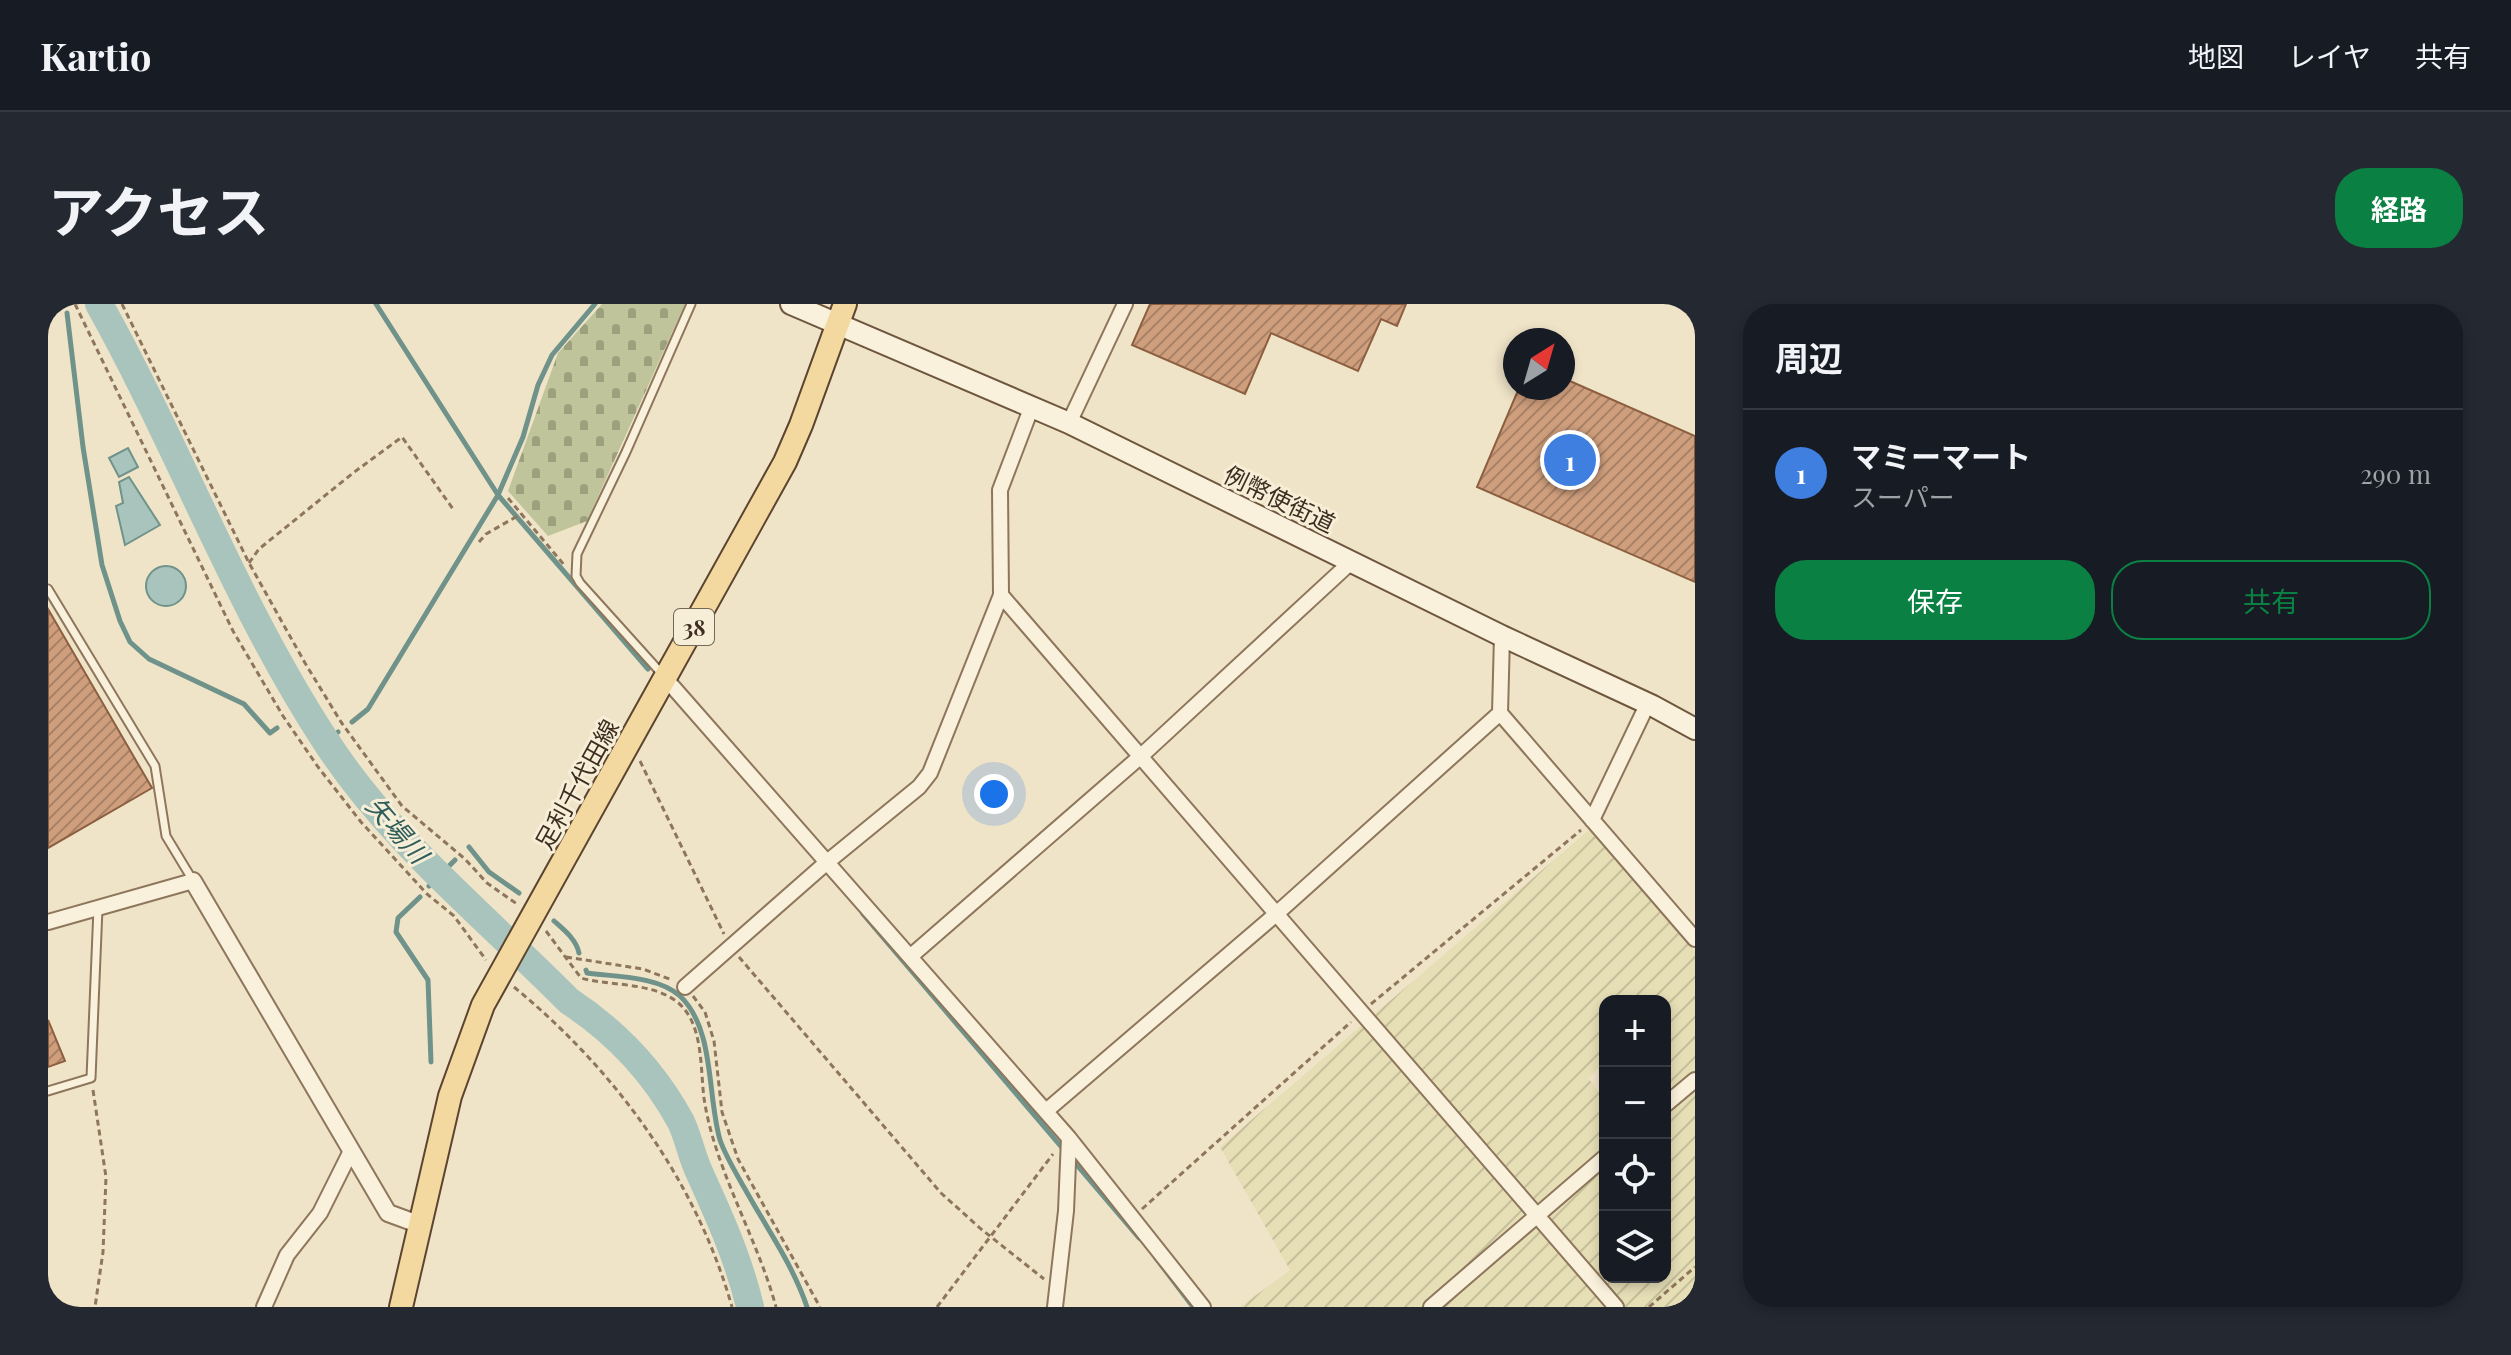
<!DOCTYPE html>
<html lang="ja">
<head>
<meta charset="utf-8">
<style>
	:root { --surface:#171b24; --page:#242831; --text:#f1f3f6; --muted:#9ea1a6; --line:#363941; --accent:#0b8043 }
	body { margin:0; font-family:"Playfair Display","Noto Sans JP",serif; background:var(--page); color:var(--text) }
	.controls { position:absolute; right:24px; bottom:24px; display:grid; overflow:hidden; border-radius:16px; box-shadow:0 4px 12px #0003 }
	.controls button { width:72px; height:72px; display:grid; place-items:center; padding:0; border:0; border-bottom:2px solid var(--line); background:var(--surface); color:var(--text); font:40px sans-serif }
	.compass { position:absolute; left:1455px; top:24px; width:72px; height:72px; border-radius:50%; background:var(--surface); box-shadow:0 4px 12px #0003; rotate:37deg }
	.you { position:absolute; left:946px; top:490px; width:28px; height:28px; margin:-20px; border:6px solid #fff; border-radius:50%; background:#1a73e8; box-shadow:0 0 0 12px #1a73e833 }
	.badge { display:grid; place-items:center; width:52px; height:52px; border-radius:50%; background:var(--accent); color:#fff; font-size:26px; font-weight:700 }
	.pin { position:absolute; translate:-50% -50%; border:4px solid #fff; box-shadow:0 2px 8px #0006 }
	.list { margin:0; padding:0; list-style:none }
	h2 { display:flex; justify-content:space-between; align-items:center; height:104px; margin:0; padding:0 32px; font-size:34px }
	h2 small { font-size:26px; font-weight:400; color:var(--muted) }
	.list li { display:grid; grid-template-columns:52px 1fr auto; gap:24px; align-items:center; box-sizing:border-box; height:128px; padding:0 32px; border-top:2px solid var(--line) }
	.list b { display:block; font-size:30px; white-space:nowrap }
	.list p { margin:0; font-size:26px; white-space:nowrap; color:var(--muted) }
	.list em { font-size:26px; font-style:normal; color:var(--muted) }
	.actions { display:flex; gap:16px; padding:24px 32px }
	.actions a { flex:1; padding:18px 0; border:2px solid var(--accent); border-radius:32px; text-align:center; font-size:28px; color:var(--accent) }
	.actions .main { background:var(--accent); color:#fff }
	.icon { flex:none; width:44px; height:44px; fill:none; stroke:currentColor; stroke-width:2; stroke-linecap:round; stroke-linejoin:round }
	.map { position:relative; flex:none; width:1647px; height:1003px; overflow:hidden; border-radius:32px }
	header { display:flex; align-items:center; gap:48px; box-sizing:border-box; height:112px; padding:0 40px; background:var(--surface); border-bottom:2px solid var(--line) }
	header strong { font-size:38px }
	nav { display:flex; gap:44px; margin-inline-start:auto; font-size:28px }
	.intro { display:flex; align-items:center; justify-content:space-between; box-sizing:border-box; height:192px; padding:0 48px }
	h1 { margin:0; font-size:56px }
	.button { padding:20px 36px; border-radius:32px; background:var(--accent); color:#fff; font-size:28px; font-weight:700 }
	main { display:flex; gap:48px; padding:0 48px }
	aside { flex:1; background:var(--surface); border-radius:32px; box-shadow:0 4px 12px #0003 }
	.map>svg:first-child { display:block }
	.farmland { fill:url(#farmland-furrows); fill-rule:evenodd }
	.cemetery { fill:url(#cemetery-stones) }
	.water { fill:#a9c4bc; stroke:#6f938a; stroke-width:2 }
	.lines { fill:none; stroke-linecap:round; stroke-linejoin:round }
	.stream { stroke:#6f938a; stroke-width:5 }
	.river { stroke:#a9c4bc; stroke-width:28 }
	.building { fill:url(#building-hatch); stroke:#8d5f41; stroke-width:2 }
	.service-casing { stroke:#8d765c; stroke-width:11 }
	.minor-casing { stroke:#8d765c; stroke-width:18 }
	.tertiary-casing { stroke:#8d765c; stroke-width:20 }
	.secondary-casing { stroke:#6f573f; stroke-width:24 }
	.primary-casing { stroke:#5b4430; stroke-width:26 }
	.path { stroke:#8d765c; stroke-width:3; stroke-dasharray:6 4; stroke-linecap:butt }
	.service { stroke:#faf1dc; stroke-width:7 }
	.minor { stroke:#faf1dc; stroke-width:14 }
	.tertiary { stroke:#faf1dc; stroke-width:16 }
	.secondary { stroke:#faf1dc; stroke-width:20 }
	.primary { stroke:#f3d9a0; stroke-width:22 }
	.labels { text-anchor:middle; dominant-baseline:central; stroke-width:6; stroke-linejoin:round; paint-order:stroke }
	.shield { fill:#f7eed8; stroke:#756857; stroke-width:2 }
	.shield-label { font-size:22px; font-weight:bold; fill:#3d2e20 }
	.street-label { font-size:24px; fill:#3d2e20; stroke:#f7eed8 }
	.water-label { font-size:26px; font-style:italic; fill:#2f5d5a; stroke:#f7eed8 }
</style>
</head>
<body>
<header>
<strong>Kartio</strong>
<nav><a>地図</a><a>レイヤ</a><a>共有</a></nav>
</header>
<div class="intro"><h1>アクセス</h1><a class="button">経路</a></div>
<main>
<div class="map">
<svg width="1647" height="1003" viewBox="0 0 1647 1003">
	<defs>
		<pattern id="farmland-furrows" width="10" height="10" patternUnits="userSpaceOnUse" patternTransform="scale(2)"><rect width="10" height="10" fill="#e6deb5"/><path d="M-1 1l2-2M0 10L10 0M9 11l2-2" fill="none" stroke="#c6bf9b"/></pattern>
		<pattern id="cemetery-stones" width="16" height="16" patternUnits="userSpaceOnUse" patternTransform="scale(2)"><rect width="16" height="16" fill="#bfc49a"/><path d="M2 7V4a2 2 0 0 1 4 0v3zM10 15v-3a2 2 0 0 1 4 0v3z" fill="#9ca07d"/></pattern>
		<pattern id="building-hatch" width="6" height="6" patternUnits="userSpaceOnUse" patternTransform="scale(2)"><rect width="6" height="6" fill="#cf9f7d"/><path d="M-1 1l2-2M0 6l6-6M5 7l2-2" fill="none" stroke="#a98266"/></pattern>
	</defs>
	<rect width="100%" height="100%" fill="#f0e4c8"/>
	<path class="farmland" d="M1542 525 1647 647V1003H1192L1242 966 1172 843ZM1557 697H1617V775L1627 785 1617 794V973H1557V795L1540 774 1557 758Z"/>
	<path class="cemetery" d="M554 0H637L539 217 500 232 460 187 510 49Z"/>
	<path class="water" d="M80 144 90 163 71 173 61 154Z
		M81 173 112 221 77 241 68 202 75 199 71 178Z
		M98 282a20 20 0 1 1 40 0a20 20 0 1 1-40 0Z"/>
	<g class="lines">
		<path class="stream" d="M328 0 450 191 600 365
			M19 9 35 143 54 261 72 317 82 338 101 355 196 400 222 429 229 424
			M249 412 259 405
			M304 418 320 405 450 191 475 133 490 81 504 51 547 0
			M277 437 290 428
			M421 543 441 568 471 589
			M381 582 407 556
			M372 593 350 614 348 628 380 676 383 758
			M815 610 1016 846
			M506 617C516 626 528 635 531 649
			M538 666 539 669C568 673 610 672 632 692 667 725 659 791 672 836 678 853 688 869 697 885 718 923 745 961 759 1003
			M1022 853 1091 934
			M1108 954 1145 1003"/>
		<path class="river" d="M51 0C131 143 187 298 277 436 342 537 438 613 521 697 568 728 606 768 633 818 641 835 644 854 652 870 672 914 691 956 702 1003"/>
	</g>
	<path class="building" d="M1102 0H1358L1349 22 1333 15 1310 67 1223 29 1197 90 1084 41Z
		M1515 74 1647 132V278L1429 183 1471 84H1515Z
		M0 305 104 484 0 544Z
		M0 716 17 757 0 763Z"/>
	<g class="lines">
		<g class="service-casing">
			<path id="service" d="M0 285 107 462 118 532 144 575
				M614 370 532 279 528 272 529 250 578 148 643 0
				M0 787 43 774 50 604"/>
		</g>
		<g class="minor-casing">
			<path id="minor" d="M1021 119 1077 0
				M953 291 1568 1003
				M1454 332 1452 409 1647 635
				M618 375 1021 834 1155 1003
				M1544 516 1600 399
				M0 618 145 577
				M863 652 1093 452 1303 258
				M637 683 778 559 871 483 882 469 953 291 952 186 984 102
				M1617 801 1647 776
				M998 807 1227 611 1452 409
				M216 1003 239 951 272 909 303 847
				M1007 1003 1018 907 1021 834
				M1383 1003 1557 853"/>
		</g>
		<g class="tertiary-casing">
			<path id="tertiary" d="M145 577 340 909 370 920"/>
		</g>
		<g class="secondary-casing">
			<path id="secondary" d="M743 0 1021 119 1454 332 1605 402 1647 425"/>
		</g>
		<g class="primary-casing">
			<path id="primary" d="M353 1003 402 792 435 701 737 158 753 121 797 0"/>
		</g>
		<path class="path" d="M27 0 185 327 235 412 270 463 313 518 379 590 406 612 438 656
			M74 0 201 259 257 359 293 418 354 502 417 555 439 579 469 600
			M460 194 517 262
			M431 238 438 230 473 210
			M201 259 211 245 305 169 354 133 405 205
			M592 457 676 630
			M498 627 533 674C562 682 602 678 628 697 656 718 652 764 656 794 666 864 709 933 728 1003
			M518 653 595 665 624 676
			M691 653 893 889 933 925 996 975
			M466 683C567 766 648 876 684 1003
			M645 692 657 708 666 737 674 808 690 855 772 1003
			M1323 700 1533 526
			M45 786 58 873 55 948 47 1003
			M1094 905 1303 718
			M889 1003 1005 850
			M1601 1003 1647 963"/>
		<use href="#service" class="service"/>
		<use href="#minor" class="minor"/>
		<use href="#tertiary" class="tertiary"/>
		<use href="#secondary" class="secondary"/>
		<use href="#primary" class="primary"/>
	</g>
	<g class="labels">
		<rect class="shield" x="626" y="305" width="40" height="36" rx="6"/>
		<g class="shield-label">
			<text x="646" y="323">38</text>
		</g>
		<g class="street-label">
			<text transform="translate(1232 194) rotate(26)">例幣使街道</text>
			<text transform="translate(528 480) rotate(-61)">足利千代田線</text>
		</g>
		<g class="water-label">
			<text transform="translate(350 525) rotate(49)">矢場川</text>
		</g>
	</g>
</svg>
<div class="controls">
<button>+</button>
<button>−</button>
<button><svg class="icon" aria-label="locate" viewBox="0 0 24 24"><circle cx="12" cy="12" r="6"/><path d="M12 2v4M12 18v4M2 12h4M18 12h4"/></svg></button>
<button><svg class="icon" aria-label="layers" viewBox="0 0 24 24"><path d="M12 4l9 5-9 5-9-5zM3 14l9 5 9-5"/></svg></button>
</div>
<svg class="compass" viewBox="-18 -18 36 36"><path d="M0-13l5 13h-10z" fill="#e53935"/><path d="M0 13l5-13h-10z" fill="#9ea1a6"/></svg>
<div class="you"></div>
<div class="pin badge" style="left:1522px;top:156px;background:#3f7fe0">1</div>
</div>
<aside>
<h2>周辺<small></small></h2>
<ul class="list">
<li><span class="badge" style="background:#3f7fe0">1</span><div><b>マミーマート</b><p>スーパー</p></div><em>290 m</em></li>
</ul>
<div class="actions"><a class="main">保存</a><a>共有</a></div>
</aside>
</main>
</body>
</html>
